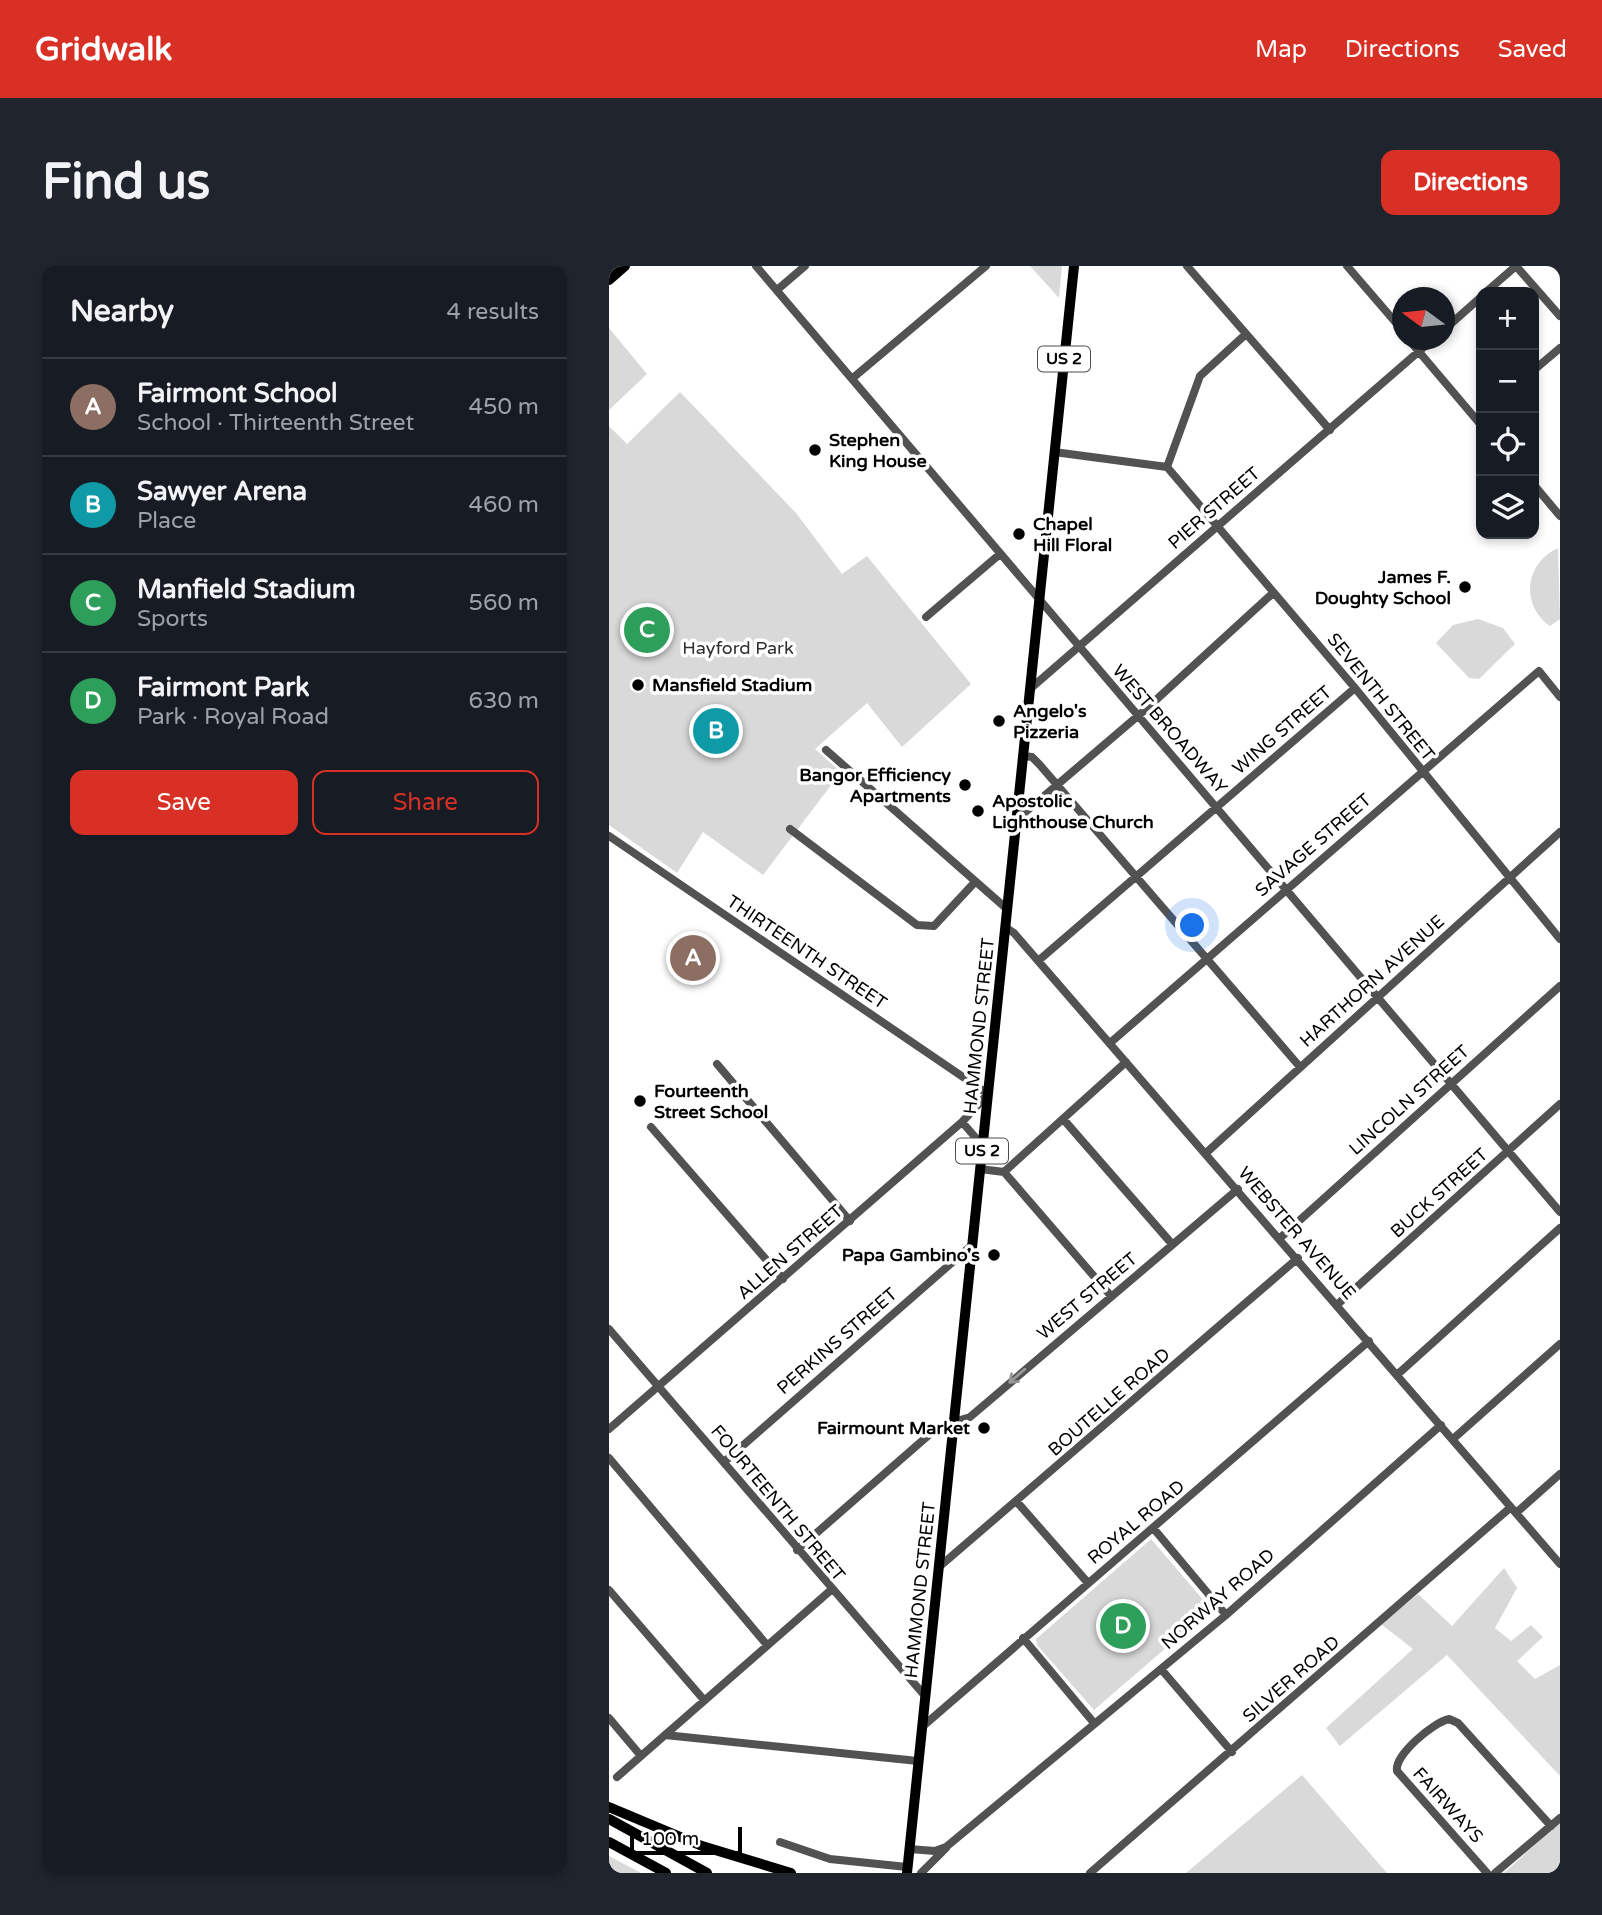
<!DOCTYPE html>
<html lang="en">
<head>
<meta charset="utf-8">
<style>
	:root { --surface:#171b24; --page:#20242c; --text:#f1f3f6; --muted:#9ea1a6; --line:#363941; --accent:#d93025 }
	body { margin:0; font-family:"Varela Round",sans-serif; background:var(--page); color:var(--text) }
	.controls { position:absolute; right:21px; top:21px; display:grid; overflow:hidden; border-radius:14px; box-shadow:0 4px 10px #0003 }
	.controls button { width:63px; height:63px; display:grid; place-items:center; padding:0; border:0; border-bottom:2px solid var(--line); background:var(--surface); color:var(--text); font:35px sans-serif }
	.compass { position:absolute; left:783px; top:21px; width:63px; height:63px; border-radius:50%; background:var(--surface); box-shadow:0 4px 10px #0003; rotate:285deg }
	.scale { position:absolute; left:21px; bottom:18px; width:112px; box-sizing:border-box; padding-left:7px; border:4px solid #000; border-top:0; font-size:19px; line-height:24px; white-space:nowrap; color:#000; -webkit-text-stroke:5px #fff; paint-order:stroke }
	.you { position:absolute; left:584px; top:660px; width:24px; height:24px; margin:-18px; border:5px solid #fff; border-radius:50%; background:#1a73e8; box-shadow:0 0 0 10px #1a73e833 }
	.badge { display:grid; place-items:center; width:46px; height:46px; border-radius:50%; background:var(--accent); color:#fff; font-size:23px; font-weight:700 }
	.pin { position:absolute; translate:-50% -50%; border:4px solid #fff; box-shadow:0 2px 7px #0006 }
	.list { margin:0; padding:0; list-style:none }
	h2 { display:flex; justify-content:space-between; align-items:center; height:91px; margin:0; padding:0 28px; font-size:30px }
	h2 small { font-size:23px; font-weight:400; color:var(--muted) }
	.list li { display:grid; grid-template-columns:46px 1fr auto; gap:21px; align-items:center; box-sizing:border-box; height:98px; padding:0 28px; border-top:2px solid var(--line) }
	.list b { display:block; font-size:26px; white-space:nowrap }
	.list p { margin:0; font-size:23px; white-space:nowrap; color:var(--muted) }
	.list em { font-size:23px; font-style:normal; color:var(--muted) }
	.actions { display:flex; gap:14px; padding:21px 28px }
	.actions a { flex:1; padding:16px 0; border:2px solid var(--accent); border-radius:14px; text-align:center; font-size:24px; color:var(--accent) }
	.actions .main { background:var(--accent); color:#fff }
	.icon { flex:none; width:38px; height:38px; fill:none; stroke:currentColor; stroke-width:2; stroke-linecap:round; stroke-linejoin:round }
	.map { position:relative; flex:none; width:951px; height:1607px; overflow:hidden; border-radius:14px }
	header { display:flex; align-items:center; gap:42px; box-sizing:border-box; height:98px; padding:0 35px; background:var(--accent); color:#fff }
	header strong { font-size:33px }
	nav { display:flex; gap:38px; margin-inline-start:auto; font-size:24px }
	.intro { display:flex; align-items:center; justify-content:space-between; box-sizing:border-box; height:168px; padding:0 42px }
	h1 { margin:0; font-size:49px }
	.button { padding:18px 32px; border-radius:14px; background:var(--accent); color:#fff; font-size:24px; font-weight:700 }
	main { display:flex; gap:42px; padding:0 42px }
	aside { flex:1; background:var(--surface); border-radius:14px; box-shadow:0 4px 10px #0003 }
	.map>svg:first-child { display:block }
	.green { fill:#d9d9d9 }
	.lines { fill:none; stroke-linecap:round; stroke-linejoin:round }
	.minor { stroke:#525252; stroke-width:8 }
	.major { stroke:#000; stroke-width:10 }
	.highway { stroke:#000; stroke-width:10 }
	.oneway { stroke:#979797 }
	.poi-dot { fill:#000; stroke:#fff; stroke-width:2.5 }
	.labels { text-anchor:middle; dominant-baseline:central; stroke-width:7; stroke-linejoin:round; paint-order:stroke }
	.shield { fill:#fff; stroke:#4c4c4c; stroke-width:2 }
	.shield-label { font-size:16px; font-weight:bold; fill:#000 }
	.poi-label { font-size:18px; font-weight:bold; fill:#000; stroke:#fff; text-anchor:start }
	.street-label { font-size:18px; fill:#000; stroke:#fff }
	.park-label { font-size:18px; fill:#303030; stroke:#fff }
</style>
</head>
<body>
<header>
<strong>Gridwalk</strong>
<nav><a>Map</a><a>Directions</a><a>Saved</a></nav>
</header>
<div class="intro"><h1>Find us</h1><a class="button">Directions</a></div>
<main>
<aside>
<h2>Nearby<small>4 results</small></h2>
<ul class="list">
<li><span class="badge" style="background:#8d6e63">A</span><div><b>Fairmont School</b><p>School · Thirteenth Street</p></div><em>450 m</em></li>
<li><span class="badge" style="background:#0f9aa8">B</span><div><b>Sawyer Arena</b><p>Place</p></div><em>460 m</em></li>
<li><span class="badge" style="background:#2e9e5b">C</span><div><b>Manfield Stadium</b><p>Sports</p></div><em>560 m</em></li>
<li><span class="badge" style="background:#2e9e5b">D</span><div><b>Fairmont Park</b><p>Park · Royal Road</p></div><em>630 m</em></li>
</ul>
<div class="actions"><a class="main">Save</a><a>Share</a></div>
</aside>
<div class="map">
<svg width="951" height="1607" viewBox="0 0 951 1607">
	<rect width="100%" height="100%" fill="#fff"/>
	<path class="green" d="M421 0H453L450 32Z
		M0 62 38 108 0 144Z
		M71 126 187 247 233 308 258 290 362 418 293 481 258 437 206 483 232 506 154 609 94 566 68 607 0 559V160L18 178Z
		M949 282 951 353 941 360C911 339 916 297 949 282Z
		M869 353 894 362 906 378 870 413 860 412 827 377 844 359Z
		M542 1273 602 1343 485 1444 428 1379 427 1373Z
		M895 1302 908 1322 886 1362 902 1375 922 1359 934 1371 908 1395 926 1413 951 1399V1510L838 1389 731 1480 717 1462 804 1383 772 1358 809 1328 843 1360Z
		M693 1509 778 1607H577Z
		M951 1556V1607H895Z
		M0 1590 32 1607H0Z"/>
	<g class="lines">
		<path class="minor" d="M147 0 951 946
			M578 0 721 164
			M738 0 794 65
			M907 0 951 50
			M168 24 196 0
			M877 26 907 0
			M836 63 872 31
			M800 74 872 159
			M925 104 951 82
			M245 111 377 0
			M445 186 558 201 746 422 951 673
			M558 201 591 110 637 68
			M925 219 951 250
			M317 351 391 288
			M421 423 823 74
			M217 484 398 643
			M414 490 423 491 430 498 691 801
			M407 554 537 443 664 327
			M181 563 308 659 325 660 366 616
			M0 570 379 828 353 856 0 1163
			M396 661 405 667 951 1298
			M429 695 746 422
			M501 777 930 405 951 431
			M108 798 241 955
			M455 854 563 978
			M353 856 373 879
			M42 861 174 1013
			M597 887 951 566
			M371 903 395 906 517 796
			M395 906 502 1030
			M671 972 951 720
			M729 1038 951 838
			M0 1063 316 1430
			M789 1108 951 962
			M844 1173 951 1078
			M0 1192 158 1379
			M115 1196 363 979
			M408 1236 479 1317
			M907 1247 951 1208
			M545 1263 617 1349
			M188 1284 329 1161 361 1151 629 923
			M330 1301 689 992
			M0 1324 95 1434
			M414 1372 485 1457
			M552 1403 623 1486
			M0 1452 32 1490
			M313 1461 760 1075
			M56 1469 309 1495
			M8 1511 222 1324
			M171 1576 221 1593 298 1601
			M300 1583 326 1585 337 1581 617 1349 832 1159
			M312 1607 337 1582
			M481 1607 902 1241
			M878 1607 788 1505C785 1489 825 1456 840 1453L849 1457 942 1560
			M886 1607 951 1552"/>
		<path class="major" d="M0 14 16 0
			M298 1607 465 0"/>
		<path class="highway" d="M0 1541 93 1580 182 1607
			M0 1553 98 1607
			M0 1576 57 1607"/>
	</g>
	<defs><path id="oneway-shaft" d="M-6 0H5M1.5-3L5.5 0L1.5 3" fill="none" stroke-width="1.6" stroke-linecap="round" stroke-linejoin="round" transform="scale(1.75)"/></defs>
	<use class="oneway" href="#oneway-shaft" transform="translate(408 1110) rotate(139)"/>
	<g class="poi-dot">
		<circle cx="206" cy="184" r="7"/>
		<circle cx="410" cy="268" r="7"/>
		<circle cx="856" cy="321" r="7"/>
		<circle cx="29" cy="419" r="7"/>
		<circle cx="390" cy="455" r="7"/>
		<circle cx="356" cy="519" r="7"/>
		<circle cx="369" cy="545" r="7"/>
		<circle cx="31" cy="835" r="7"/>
		<circle cx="385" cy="989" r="7"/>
		<circle cx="375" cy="1162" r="7"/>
	</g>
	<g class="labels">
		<g class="shield">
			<rect x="429" y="80.5" width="52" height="25" rx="5"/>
			<rect x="347" y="872.5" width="52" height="25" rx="5"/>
		</g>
		<g class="shield-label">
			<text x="455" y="93">US 2</text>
			<text x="373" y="885">US 2</text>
		</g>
		<g class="poi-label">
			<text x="220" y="174">Stephen<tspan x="220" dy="21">King House</tspan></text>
			<text x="424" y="258">Chapel<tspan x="424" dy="21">Hill Floral</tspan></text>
			<text x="842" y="311" text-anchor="end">James F.<tspan x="842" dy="21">Doughty School</tspan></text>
			<text x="43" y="419">Mansfield Stadium</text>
			<text x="404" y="445">Angelo's<tspan x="404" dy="21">Pizzeria</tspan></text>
			<text x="342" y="509" text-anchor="end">Bangor Efficiency<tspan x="342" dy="21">Apartments</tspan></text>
			<text x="383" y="535">Apostolic<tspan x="383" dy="21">Lighthouse Church</tspan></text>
			<text x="45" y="825">Fourteenth<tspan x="45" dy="21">Street School</tspan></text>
			<text x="371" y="989" text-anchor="end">Papa Gambino's</text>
			<text x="361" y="1162" text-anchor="end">Fairmount Market</text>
		</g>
		<g class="street-label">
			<text transform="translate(605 242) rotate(-41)">PIER STREET</text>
			<text transform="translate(772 431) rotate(51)">SEVENTH STREET</text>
			<text transform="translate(561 463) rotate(49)">WEST BROADWAY</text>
			<text transform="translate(673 464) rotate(-41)">WING STREET</text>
			<text transform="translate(704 579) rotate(-41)">SAVAGE STREET</text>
			<text transform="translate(198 686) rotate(34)">THIRTEENTH STREET</text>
			<text transform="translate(763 715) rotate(-42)">HARTHORN AVENUE</text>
			<text transform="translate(370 760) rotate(-84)">HAMMOND STREET</text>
			<text transform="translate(800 834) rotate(-42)">LINCOLN STREET</text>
			<text transform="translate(830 927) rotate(-42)">BUCK STREET</text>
			<text transform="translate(688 967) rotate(49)">WEBSTER AVENUE</text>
			<text transform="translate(181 986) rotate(-41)">ALLEN STREET</text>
			<text transform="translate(478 1030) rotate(-40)">WEST STREET</text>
			<text transform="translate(228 1075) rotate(-41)">PERKINS STREET</text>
			<text transform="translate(500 1136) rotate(-41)">BOUTELLE ROAD</text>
			<text transform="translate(169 1237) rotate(50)">FOURTEENTH STREET</text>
			<text transform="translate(527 1256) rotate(-40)">ROYAL ROAD</text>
			<text transform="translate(311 1324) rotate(-84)">HAMMOND STREET</text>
			<text transform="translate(609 1333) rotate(-41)">NORWAY ROAD</text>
			<text transform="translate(682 1413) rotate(-41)">SILVER ROAD</text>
			<text transform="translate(839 1539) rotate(48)">FAIRWAYS</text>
		</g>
		<g class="park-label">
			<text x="129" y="382">Hayford Park</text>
		</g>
	</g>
</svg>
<div class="controls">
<button>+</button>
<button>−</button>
<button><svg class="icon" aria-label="locate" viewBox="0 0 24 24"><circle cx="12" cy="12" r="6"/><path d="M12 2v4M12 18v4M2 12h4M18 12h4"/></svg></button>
<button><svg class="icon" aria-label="layers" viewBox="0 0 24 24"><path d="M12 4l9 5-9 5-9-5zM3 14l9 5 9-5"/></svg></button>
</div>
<svg class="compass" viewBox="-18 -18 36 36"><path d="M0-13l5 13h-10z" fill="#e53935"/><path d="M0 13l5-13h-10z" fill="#9ea1a6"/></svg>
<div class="scale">100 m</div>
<div class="you"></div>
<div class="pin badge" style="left:84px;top:692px;background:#8d6e63">A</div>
<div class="pin badge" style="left:107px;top:465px;background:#0f9aa8">B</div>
<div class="pin badge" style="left:38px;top:364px;background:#2e9e5b">C</div>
<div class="pin badge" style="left:514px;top:1360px;background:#2e9e5b">D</div>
</div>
</main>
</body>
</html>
